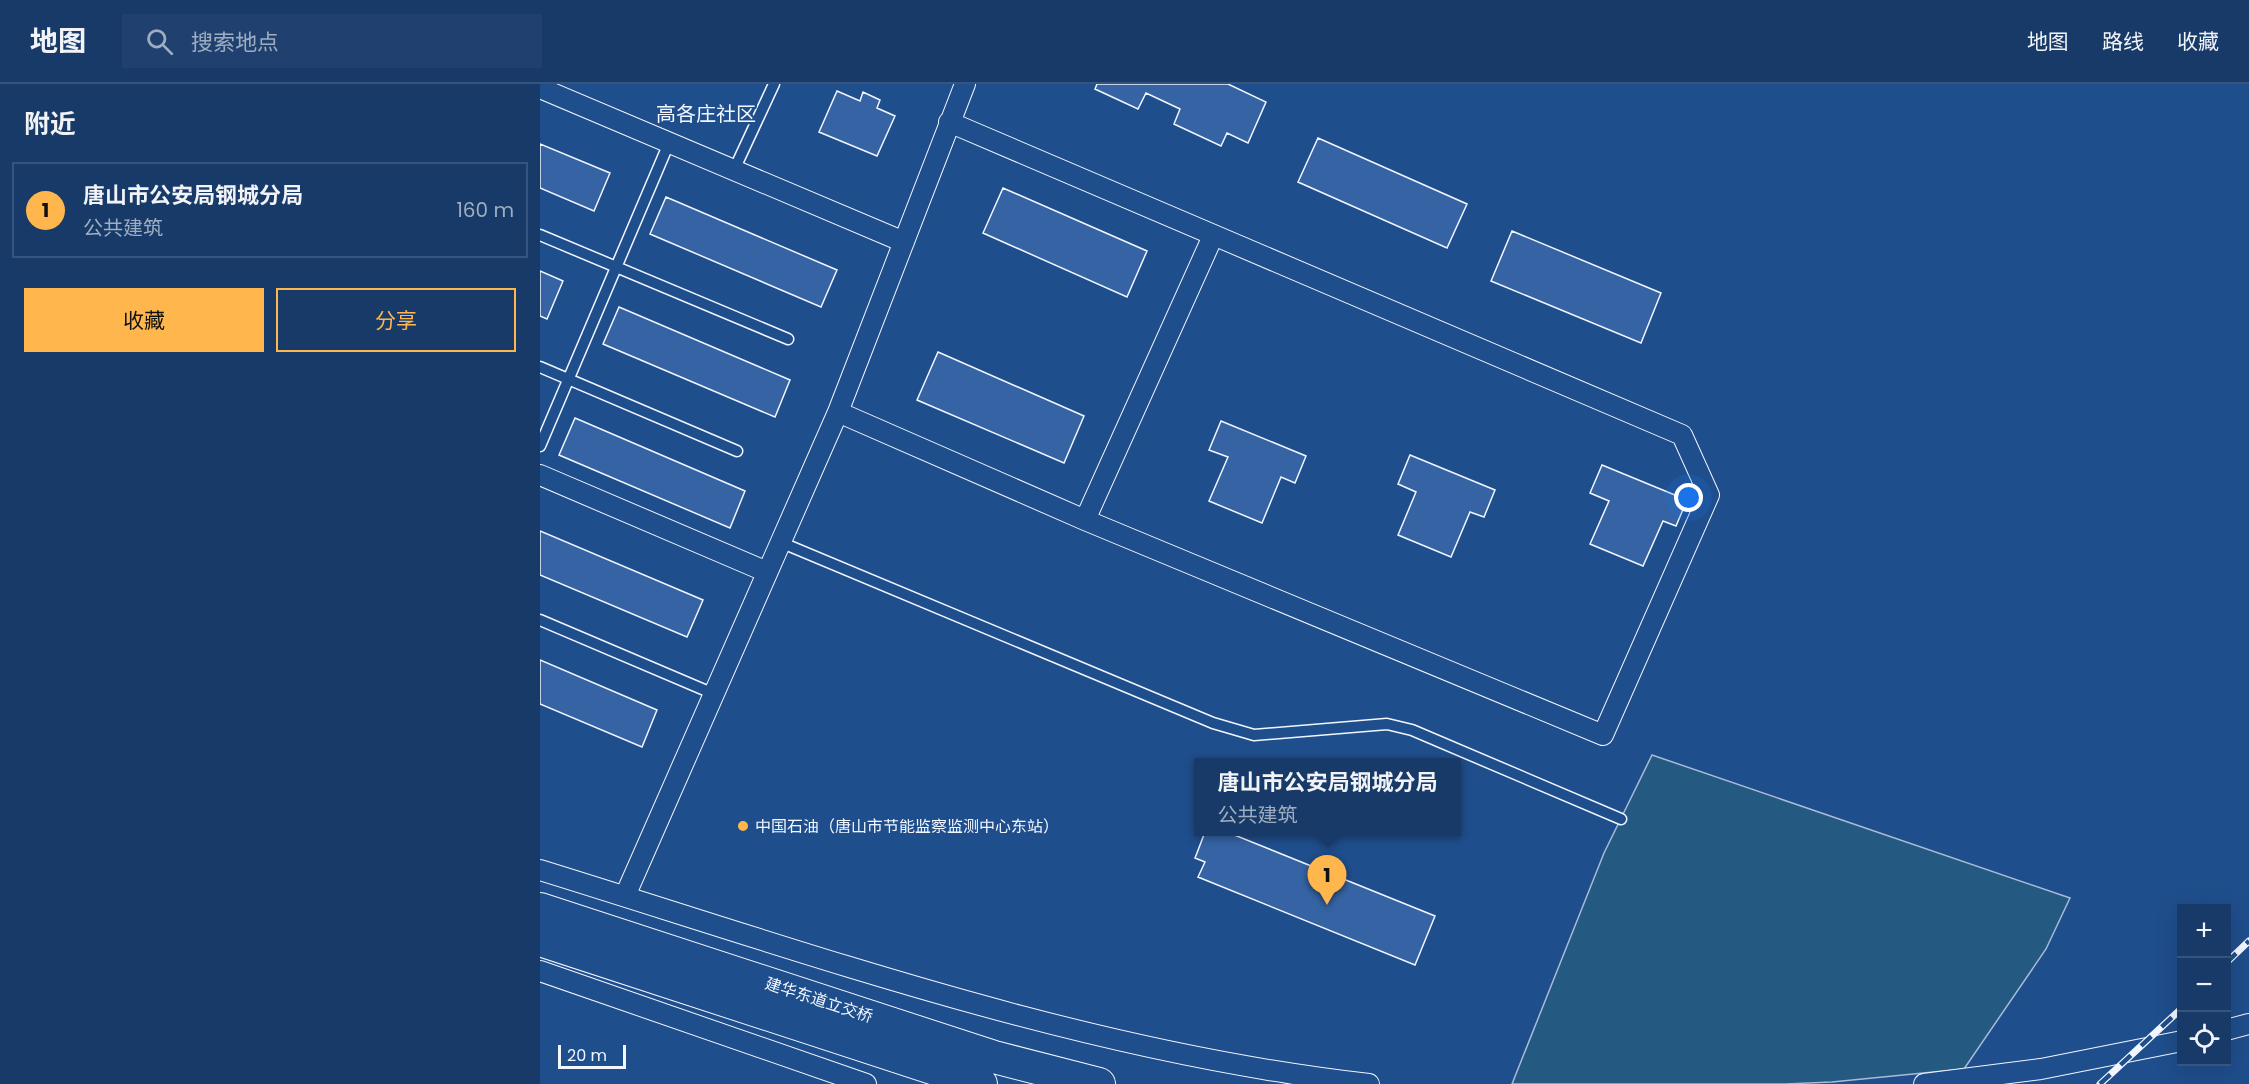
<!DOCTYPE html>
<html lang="zh">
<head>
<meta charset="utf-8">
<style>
	:root { --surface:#173a69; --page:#20416f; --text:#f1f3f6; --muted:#9eadc0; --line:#36547d; --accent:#ffb74d }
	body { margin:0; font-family:Poppins,"Noto Sans SC",sans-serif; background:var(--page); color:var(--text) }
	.controls { position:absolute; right:18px; bottom:18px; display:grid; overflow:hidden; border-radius:0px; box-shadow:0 6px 24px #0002 }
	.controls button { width:54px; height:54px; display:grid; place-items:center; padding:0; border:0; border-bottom:2px solid var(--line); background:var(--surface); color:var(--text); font:30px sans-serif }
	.scale { position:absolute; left:18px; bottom:15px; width:68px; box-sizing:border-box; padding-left:6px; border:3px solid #f2f6ff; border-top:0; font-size:16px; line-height:21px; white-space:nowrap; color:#f2f6ff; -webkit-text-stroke:4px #1f4e8c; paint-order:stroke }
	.you { position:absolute; left:1149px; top:414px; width:21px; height:21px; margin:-15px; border:4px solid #fff; border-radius:50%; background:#1a73e8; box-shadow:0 0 0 9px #1a73e833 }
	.badge { display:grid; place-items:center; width:39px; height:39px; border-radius:50%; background:var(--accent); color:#111; font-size:20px; font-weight:700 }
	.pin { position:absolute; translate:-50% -50px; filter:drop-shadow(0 2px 3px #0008) }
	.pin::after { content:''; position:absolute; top:32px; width:21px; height:18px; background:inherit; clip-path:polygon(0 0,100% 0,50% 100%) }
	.popup { position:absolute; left:654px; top:674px; width:267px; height:78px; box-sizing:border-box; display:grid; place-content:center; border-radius:0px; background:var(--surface); filter:drop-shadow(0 2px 4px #0005); font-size:20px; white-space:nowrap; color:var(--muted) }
	.popup b { font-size:22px; color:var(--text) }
	.popup::after { content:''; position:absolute; left:50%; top:100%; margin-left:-12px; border:12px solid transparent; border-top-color:var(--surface) }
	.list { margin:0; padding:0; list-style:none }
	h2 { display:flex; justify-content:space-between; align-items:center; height:78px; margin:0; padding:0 24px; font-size:26px }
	h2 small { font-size:20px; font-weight:400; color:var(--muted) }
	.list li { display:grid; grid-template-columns:39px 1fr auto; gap:18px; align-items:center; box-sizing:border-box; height:96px; margin:0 12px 12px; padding:0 12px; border:2px solid var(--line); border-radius:0px }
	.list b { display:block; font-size:22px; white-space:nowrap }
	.list p { margin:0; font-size:20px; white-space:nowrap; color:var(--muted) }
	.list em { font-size:20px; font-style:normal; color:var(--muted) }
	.actions { display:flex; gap:12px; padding:18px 24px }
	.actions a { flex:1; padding:14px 0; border:2px solid var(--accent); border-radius:0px; text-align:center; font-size:21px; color:var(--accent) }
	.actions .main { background:var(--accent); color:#111 }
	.icon { flex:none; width:33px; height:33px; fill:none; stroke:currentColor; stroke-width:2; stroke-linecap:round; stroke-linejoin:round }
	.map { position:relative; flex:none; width:1709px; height:1000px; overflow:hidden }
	header { display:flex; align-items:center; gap:36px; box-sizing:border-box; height:84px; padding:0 30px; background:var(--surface); border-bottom:2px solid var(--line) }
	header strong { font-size:28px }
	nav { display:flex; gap:33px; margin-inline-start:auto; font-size:21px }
	.search { width:420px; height:54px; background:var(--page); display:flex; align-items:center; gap:15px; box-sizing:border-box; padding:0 21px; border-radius:0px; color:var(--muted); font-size:22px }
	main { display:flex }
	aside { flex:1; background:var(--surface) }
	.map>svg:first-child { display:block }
	.green { fill:#245a82; stroke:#a8bbd7; stroke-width:1.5 }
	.building { fill:#3563a3; stroke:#f2f6ff; stroke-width:1.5 }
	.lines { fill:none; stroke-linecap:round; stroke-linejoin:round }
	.lane-casing { stroke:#f2f6ff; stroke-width:13 }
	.street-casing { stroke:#f2f6ff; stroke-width:22 }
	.primary-casing { stroke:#f2f6ff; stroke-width:34 }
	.lane { stroke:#1f4e8c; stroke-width:10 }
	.street { stroke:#1f4e8c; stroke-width:20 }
	.primary { stroke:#1f4e8c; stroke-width:32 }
	.rail-casing { stroke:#f2f6ff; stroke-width:7 }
	.rail { stroke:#1f4e8c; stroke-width:4.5; stroke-dasharray:14; stroke-linecap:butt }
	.poi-dot { fill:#ffb74d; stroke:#1f4e8c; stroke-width:2 }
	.labels { text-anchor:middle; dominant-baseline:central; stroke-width:4.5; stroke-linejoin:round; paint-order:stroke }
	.poi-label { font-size:16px; fill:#f2f6ff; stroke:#1f4e8c; text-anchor:start }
	.street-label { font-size:16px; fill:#f2f6ff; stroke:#1f4e8c }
	.quarter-label { font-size:20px; fill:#f2f6ff; stroke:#1f4e8c }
</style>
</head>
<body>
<header>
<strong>地图</strong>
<div class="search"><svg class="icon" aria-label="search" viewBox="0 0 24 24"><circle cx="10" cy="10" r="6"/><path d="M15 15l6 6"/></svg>搜索地点</div>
<nav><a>地图</a><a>路线</a><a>收藏</a></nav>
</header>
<main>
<aside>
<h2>附近<small></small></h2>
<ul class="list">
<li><span class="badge">1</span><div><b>唐山市公安局钢城分局</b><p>公共建筑</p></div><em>160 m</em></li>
</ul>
<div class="actions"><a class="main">收藏</a><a>分享</a></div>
</aside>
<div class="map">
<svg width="1709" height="1000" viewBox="0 0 1709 1000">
	<rect width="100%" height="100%" fill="#1f4e8c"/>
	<path class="green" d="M1112 671 1530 814 1506 865 1424 985 1292 998 1245 1000H972L1064 769Z"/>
	<path class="building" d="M557 0H688L726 18 708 59 687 49 681 62 634 40 640 25 606 9 598 25 555 5Z
		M297 7 320 17 323 8 340 16 337 24 355 32 337 72 279 48Z
		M778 54 927 120 907 164 758 98Z
		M0 60 70 89 54 127 0 104Z
		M463 104 607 167 587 213 443 149Z
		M126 113 297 186 281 223 110 150Z
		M972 147 1121 209 1101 259 951 197Z
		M0 187 23 197 7 235 0 232Z
		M79 223 250 296 235 333 63 260Z
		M398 268 544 332 524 379 377 316Z
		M35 334 205 407 190 444 19 371Z
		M681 337 766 372 755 399 741 393 722 439 669 417 688 373 669 366Z
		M870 371 955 406 944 433 930 428 911 473 858 451 876 408 858 400Z
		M1062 381 1147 416 1136 442 1123 437 1103 482 1050 460 1069 417 1050 409Z
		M0 447 163 516 147 553 0 491Z
		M0 576 117 626 102 663 0 620Z
		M665 748H687L895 832 875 881 658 793 665 778 655 774Z"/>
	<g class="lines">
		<g class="lane-casing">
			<path id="lane" d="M194 86 234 0
				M0 151 248 255
				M0 283 197 367
				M0 362 129 59
				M240 458 673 639 714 651 847 640 872 646 1081 735
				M0 536 174 610"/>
		</g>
		<g class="street-casing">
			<path id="street" d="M0 4 364 158
				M298 328 545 436 1063 651 1169 411 1142 351 409 38
				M0 391 227 488
				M545 436 673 152
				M0 786C272 870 544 968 829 1000
				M85 812 298 328 425 0
				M0 887 326 1000
				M1686 946 1709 940
				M1384 1000 1501 985 1642 957"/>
		</g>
		<g class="primary-casing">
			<path id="primary" d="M0 825 454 973 559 1000
				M0 856 441 1000"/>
		</g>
		<use href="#lane" class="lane"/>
		<use href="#street" class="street"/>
		<use href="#primary" class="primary"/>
		<g class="rail-casing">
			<path id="rail" d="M1686 879 1709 857
				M1560 1000 1642 924"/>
		</g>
		<use href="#rail" class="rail"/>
	</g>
	<circle class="poi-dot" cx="203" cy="742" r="6"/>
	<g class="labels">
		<g class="poi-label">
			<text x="215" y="742">中国石油（唐山市节能监察监测中心东站）</text>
		</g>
		<g class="street-label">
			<text transform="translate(279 916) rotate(18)">建华东道立交桥</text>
		</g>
		<g class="quarter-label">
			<text x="166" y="30">高各庄社区</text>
		</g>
	</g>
</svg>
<div class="controls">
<button>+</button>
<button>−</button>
<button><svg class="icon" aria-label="locate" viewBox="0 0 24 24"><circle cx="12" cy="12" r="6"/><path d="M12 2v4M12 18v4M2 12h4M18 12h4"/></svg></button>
</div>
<div class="scale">20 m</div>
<div class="you"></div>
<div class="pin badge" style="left:787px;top:821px">1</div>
<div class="popup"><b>唐山市公安局钢城分局</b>公共建筑</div>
</div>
</main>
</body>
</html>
